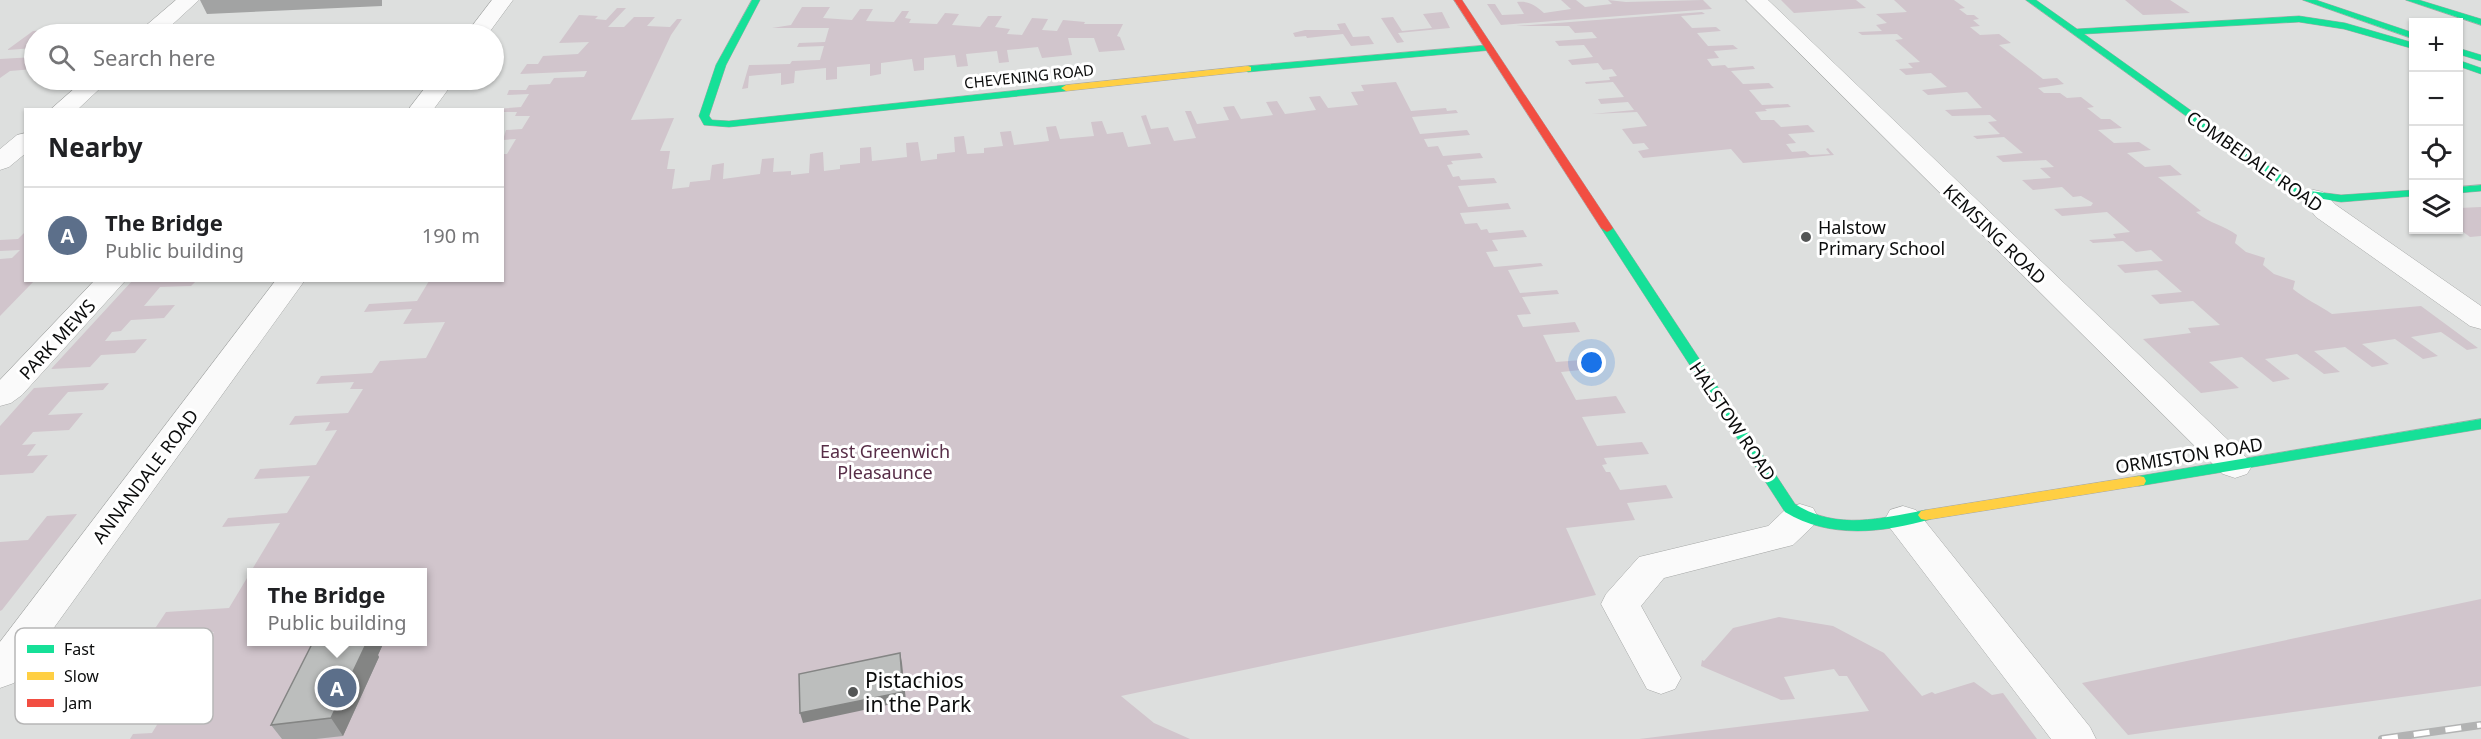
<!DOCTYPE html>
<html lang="en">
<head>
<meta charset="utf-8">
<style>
	:root { --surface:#fff; --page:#f2f2f2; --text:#202124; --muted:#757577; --line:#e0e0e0; --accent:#545656 }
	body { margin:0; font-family:"Noto Sans",sans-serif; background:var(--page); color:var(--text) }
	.controls { position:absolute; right:18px; top:18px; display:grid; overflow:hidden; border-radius:0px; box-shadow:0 2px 4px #0004 }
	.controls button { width:54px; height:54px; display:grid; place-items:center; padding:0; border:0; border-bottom:2px solid var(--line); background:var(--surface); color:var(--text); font:30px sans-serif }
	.you { position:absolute; left:1592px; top:363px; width:21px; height:21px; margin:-15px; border:4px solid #fff; border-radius:50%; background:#1a73e8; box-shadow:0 0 0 9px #1a73e833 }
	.badge { display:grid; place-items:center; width:39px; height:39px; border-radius:50%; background:var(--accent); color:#fff; font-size:20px; font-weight:700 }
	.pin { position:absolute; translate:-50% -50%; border:3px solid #fff; box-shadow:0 2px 6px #0006 }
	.popup { position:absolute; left:247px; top:568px; width:180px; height:78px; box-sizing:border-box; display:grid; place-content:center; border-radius:0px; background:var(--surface); filter:drop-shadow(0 2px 4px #0005); font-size:20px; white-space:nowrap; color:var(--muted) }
	.popup b { font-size:22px; color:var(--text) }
	.popup::after { content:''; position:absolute; left:50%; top:100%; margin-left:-12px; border:12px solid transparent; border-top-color:var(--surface) }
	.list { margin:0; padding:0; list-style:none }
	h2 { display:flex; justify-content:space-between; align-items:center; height:78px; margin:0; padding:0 24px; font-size:26px }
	h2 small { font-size:20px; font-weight:400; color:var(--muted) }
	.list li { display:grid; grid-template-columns:39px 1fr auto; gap:18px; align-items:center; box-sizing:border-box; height:96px; padding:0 24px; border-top:2px solid var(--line) }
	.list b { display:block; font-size:22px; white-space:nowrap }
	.list p { margin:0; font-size:20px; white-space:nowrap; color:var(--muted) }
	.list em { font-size:20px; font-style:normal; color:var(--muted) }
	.icon { flex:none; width:33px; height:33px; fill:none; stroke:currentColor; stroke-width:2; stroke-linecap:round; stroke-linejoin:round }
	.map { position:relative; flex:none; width:2481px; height:739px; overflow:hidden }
	.search { position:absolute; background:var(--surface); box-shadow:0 2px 4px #0004; left:24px; top:24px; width:480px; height:66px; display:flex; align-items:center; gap:15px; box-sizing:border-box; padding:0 21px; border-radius:33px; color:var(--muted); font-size:22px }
	.panel { position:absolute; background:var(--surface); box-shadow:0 2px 4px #0004; left:24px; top:108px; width:480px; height:174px; border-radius:0px }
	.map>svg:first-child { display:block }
	.green { fill:#d1c5cc; fill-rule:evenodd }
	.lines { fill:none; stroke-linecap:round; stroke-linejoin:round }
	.street-casing { stroke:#a6a8a7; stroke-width:1 }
	.fast-casing { stroke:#a6a8a7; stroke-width:1 }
	.slow-casing { stroke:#a6a8a7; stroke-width:1 }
	.jam-casing { stroke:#a6a8a7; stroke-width:1 }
	.street { fill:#fafafa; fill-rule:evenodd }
	.fast { fill:#16e098; fill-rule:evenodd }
	.slow { fill:#ffcf43; fill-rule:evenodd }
	.jam { fill:#f24e42; fill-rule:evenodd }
	.rail-casing { stroke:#b2b3b3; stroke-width:8 }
	.rail { stroke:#fff; stroke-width:5; stroke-dasharray:16; stroke-linecap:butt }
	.wall { fill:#a2a3a3 }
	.shaded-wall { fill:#848584 }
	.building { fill:#bcbebd; stroke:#848584; stroke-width:1.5 }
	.poi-dot { fill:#545656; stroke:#fff; stroke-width:2 }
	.labels { text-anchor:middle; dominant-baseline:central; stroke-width:6; stroke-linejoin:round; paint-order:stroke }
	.far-street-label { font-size:15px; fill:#0b0c0c; stroke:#fff }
	.street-label { font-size:18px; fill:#0b0c0c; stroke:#fff }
	.poi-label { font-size:18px; fill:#0b0c0c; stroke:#fff; text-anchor:start }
	.park-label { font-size:18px; fill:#572d47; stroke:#fff }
	.near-poi-label { font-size:21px; fill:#0b0c0c; stroke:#fff; text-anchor:start }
	.key { fill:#fff; stroke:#b6b6b6; stroke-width:1.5 }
	.key-label { font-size:16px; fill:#0b0c0c }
</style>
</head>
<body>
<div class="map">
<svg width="2481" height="739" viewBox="0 0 2481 739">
	<rect width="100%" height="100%" fill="#dddfde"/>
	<path class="green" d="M1561 0H1576L1585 7 1612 4 1608 0 1626 2 1703 0 1712 9 1501 25 1487 4H1495L1502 15 1524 14 1517 2C1529 1 1535 5 1544 13L1571 9Z
		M1781 0H1856L1866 8 1794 13Z
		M1894 0H1954L1965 8 1959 9 1967 15H1974L1979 19 1973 20 1980 26 1970 27 1980 35 1999 34 2011 43 1999 45 2043 79 2057 78 2064 84 2038 88 2044 93H2060L2067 98 2081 97 2094 107 2087 108 2101 119H2110L2122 128 2098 130 2114 143 2139 142 2151 150 2127 153 2145 167 2170 165 2182 175 2158 177 2201 211 2196 212C2210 224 2224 225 2237 235L2235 243 2246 252 2265 258 2263 265 2274 274 2295 281 2293 289C2305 299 2319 305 2332 314L2421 306 2478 348 2467 350 2441 332 2411 337 2438 356 2423 359 2395 339 2362 344 2389 364 2372 367 2345 347 2314 351 2340 372 2324 374 2297 354 2265 359 2290 379 2273 382 2242 357 2209 362 2239 388 2201 393 2143 339 2191 333 2188 328 2220 325 2193 301 2160 304 2151 295 2182 292 2157 270 2125 273 2117 265 2163 261 2151 250 2136 252 2123 241 2093 243 2089 240 2116 238 2113 234 2130 232 2107 212 2062 216 2054 209 2091 206 2093 203 2081 196 2073 197 2062 187 2033 190 2022 180 2051 178 2040 168 2054 167 2046 160 2003 162 1996 156 2023 153 2004 137 1977 139 1973 136 2000 134 1988 122 1997 121 1990 115 1952 116 1945 110 1982 108 1967 92 1928 95 1922 90 1947 87 1931 73 1906 75 1899 69 1913 68 1908 63 1920 62 1895 40 1903 39 1897 34 1862 35 1858 32 1882 31 1876 25 1887 23 1876 14 1907 12Z
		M2125 0H2170L2190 13 2143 15Z
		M802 7H830L823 18 852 20 860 9H873L866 21 894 22 902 11H909L905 18 911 19 909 23 937 24 945 13 959 14 952 25 980 27 988 16H1002L995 27 1010 29 1007 34 1022 35 1032 18 1048 19 1042 30 1057 31 1063 20 1085 22 1084 24H1123L1117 36 1120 37 1125 50 1099 52 1094 38H1068L1072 55 1042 58 1038 47 1007 50 1009 62 999 63 997 51 966 54 968 66 957 67 955 55 924 58V70L914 71 912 59 881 63V74L870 76V64L837 67V79L826 80V68L795 71 794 83 781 85V73L749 76 748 88 742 89 749 65 790 64 792 61 820 60 824 46 797 47 799 43 825 42 829 28H772L791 25Z
		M617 8H626L608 27H624L634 17H655L647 26 670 27 677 19H682L671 35 631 120 674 118 660 151H670L667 169H675L672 189 689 187 690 182 710 180 712 165 724 163 723 179 760 174 762 159 774 158 773 172 791 171V175L809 173 810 154 823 152 824 171 840 169V165L860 163V148L871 147 872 161 907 157 906 143 918 142 921 161 937 159V154L955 152 954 137 964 136 967 154 984 153V148L1003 146 1000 132 1011 131 1014 145 1049 141 1046 127 1056 126 1060 139 1094 136 1091 122 1102 121 1107 134 1123 132 1128 147 1151 144 1141 116 1146 115 1151 129 1168 127 1174 141 1196 138 1185 111H1191L1197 124 1229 120 1223 107 1234 106 1241 119 1273 115 1266 102 1277 101 1285 114 1316 110 1309 97 1320 96 1328 108 1358 105 1351 92 1364 91 1361 85 1396 82 1411 111 1446 108 1447 111 1456 110 1458 113 1412 117 1420 134 1467 130 1470 135 1424 139 1428 147 1438 146 1443 156 1480 153 1483 158 1451 161 1453 164 1447 165 1453 177 1459 176 1461 180 1494 178 1497 183 1458 186 1468 207 1508 203 1511 209 1460 213 1465 224 1477 223 1481 230 1487 229 1489 233 1523 230 1527 237 1492 240 1498 251 1486 252 1494 267 1541 263 1543 266 1508 270 1520 293 1557 290 1559 294 1522 297 1531 314 1517 315 1523 327 1575 322 1580 332 1543 335 1556 362 1595 359 1601 368 1561 372 1576 400 1616 396 1626 413 1582 417 1597 446 1642 442 1649 454 1604 458 1607 464 1602 465 1606 472H1610L1620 490 1666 485 1673 498 1627 503 1635 520 1566 528 1596 595 1121 696 1154 723 1190 739H130L133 734 152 733 183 682 116 687 126 672 193 666 214 632 150 636 166 612 229 608 280 523 222 527 228 518 287 513 310 476 254 479 260 469 316 465 337 430 325 431 330 422 289 425 295 416 348 413 363 389H350L354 382 316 384 321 376 372 373 380 361 426 358 445 322 403 324 412 309 364 312 369 304 417 301 429 281 502 280 503 154H507L516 139 503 140 506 130 522 129 530 116H515L517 112H503L502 110 497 109 521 107 529 94 507 95 509 90H526L529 85 550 84 554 78 584 77 587 71 520 74 527 64H538L543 56 578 54 589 42 559 43 579 15 598 16 595 19 606 20ZM252 572H422V642H252Z
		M1442 12 1450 28 1398 33 1404 42 1397 43 1381 18 1393 17 1402 31 1432 28 1423 14Z
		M1702 12 1705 14 1681 16 1692 28 1716 27 1721 31 1697 33 1708 46 1733 45 1738 49 1714 51 1719 58 1707 59 1712 66 1725 65 1728 68 1753 66 1755 69 1731 71 1743 84 1769 83 1774 88 1749 90 1762 105 1788 104 1791 107 1765 109 1767 111 1755 112 1761 120H1774L1781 127 1808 125 1815 132 1788 134 1796 143 1786 144 1792 152 1805 151 1810 155 1830 154 1826 149 1828 148 1834 155 1743 163 1731 149 1643 158 1638 151 1649 149 1644 143 1633 144 1622 129 1647 126 1637 112 1592 114 1634 110 1628 102 1601 104 1598 99 1624 97 1613 82 1586 84 1585 82 1610 80 1609 77 1617 76 1612 69 1603 70 1598 63 1572 65 1568 60 1593 57 1584 45 1559 46 1555 41 1597 38 1592 32 1575 33 1569 26H1516Z
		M1345 23 1353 37 1369 36 1374 44 1351 46 1343 34 1307 38 1306 36 1295 37 1293 33 1305 30H1340L1337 24Z
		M92 29C83 36 47 34 34 34V48L7 50 33 31Z
		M34 57V69L10 71 0 78V59Z
		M2481 207V236L2470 237 2459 229V208Z
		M25 232 26 280 34 281 0 316V259L12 258 20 250 0 251V240L18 239Z
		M132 281H196L191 286 160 287 144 306 175 305 164 318 131 320 121 331 112 332 105 341 147 339 135 353 101 355 90 367 51 369Z
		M109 383 103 390 68 392 48 415 83 413 69 430 33 432 22 445 36 444 27 456 48 455 33 473 0 475V426L34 388Z
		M77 514 2 610 0 611V542L28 540 47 516Z
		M2481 599V686L2128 735 2082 683Z
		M1779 617 1833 626 1884 653 1922 696 1932 692 1935 694 1974 682 1992 695 2003 693 2037 739H1639L1869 711 1847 676H1839L1834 669 1784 677 1795 699 1781 700 1701 666 1702 660 1704 661 1733 628Z"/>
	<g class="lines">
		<g class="street-casing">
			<path id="street" d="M176 0H199L162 34H139L142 29Z
				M492 0H513L488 34H466Z
				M1746 0H1768L2247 458 2252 466 2247 474 2235 478 2223 474Z
				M84 80H109L77 110H50Z
				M431 80H455L433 110H408Z
				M26 133V153L9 167 0 170V149L17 135Z
				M2314 190 2323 192 2336 205 2481 306V329L2470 326 2316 217 2301 198 2305 192Z
				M95 280H126L22 395 11 403 0 406V380Z
				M276 280H305L14 683 0 688V642Z
				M1800 504 1813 508 1818 517 1813 526 1793 545 1664 578 1641 606 1681 678 1675 689 1661 694 1647 689 1601 604 1606 594 1639 557 1768 526 1787 508Z
				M1903 506 1916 510 2090 727 2096 739H2051L1890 528 1885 519 1890 510Z"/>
		</g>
		<g class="fast-casing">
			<path id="fast" d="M752 0H760L726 65 709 116 712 120 729 121 1066 85 1071 88 1066 91 729 127 704 125 699 116 716 65Z
				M2026 0H2036L2077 29 2299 16 2345 23 2414 43V49L2344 29 2299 22 2084 34 2302 190 2341 195 2414 190V196L2341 202 2294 194Z
				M2303 0H2316L2414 33V39Z
				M2406 0H2419L2481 19V25Z
				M1489 45 1494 48 1492 50 1248 72 1243 69 1248 66Z
				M2458 48 2481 55V61L2458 54Z
				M2458 60 2481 68V74L2458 66Z
				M2481 185V191L2458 193V187Z
				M1607 224 1613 228 1795 504C1838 531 1880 518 1926 510L1931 511 1934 515 1931 519C1883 533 1829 539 1785 512L1601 228Z
				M2481 419V429L2139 486 2134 485 2132 481 2134 477 2139 476Z"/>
		</g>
		<g class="slow-casing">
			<path id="slow" d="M1248 66 1251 67V71L1066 91 1061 88 1066 85Z
				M2139 476 2144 477 2146 481 2144 485 1926 520 1921 519 1918 515 1921 511 1926 510Z"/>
		</g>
		<g class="jam-casing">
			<path id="jam" d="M1454 0H1462L1613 228 1611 230 1607 232 1601 228Z"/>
		</g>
		<use href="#street" class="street"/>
		<use href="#fast" class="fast"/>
		<use href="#slow" class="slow"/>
		<use href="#jam" class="jam"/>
		<g class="rail-casing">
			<path id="rail" d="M2382 739 2481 725"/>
		</g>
		<use href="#rail" class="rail"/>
	</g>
	<path class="wall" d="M200 0H382V6L207 14Z
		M313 642H384L378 655 379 657 343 736 316 739H282L271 725Z"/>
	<path class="shaded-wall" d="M367 642H384L378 655 379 657 343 736 331 718Z
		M900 653 902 663 906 701 803 723 800 713Z"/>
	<path class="building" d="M313 642H367L331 718 271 725Z
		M900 653 903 692 800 713 799 674Z"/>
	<g class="poi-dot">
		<circle cx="1806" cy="237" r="6"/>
		<circle cx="853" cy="692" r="6"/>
	</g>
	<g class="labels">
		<g class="far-street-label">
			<text transform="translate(1029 76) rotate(-6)">CHEVENING ROAD</text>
		</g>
		<g class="street-label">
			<text transform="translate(2255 161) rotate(35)">COMBEDALE ROAD</text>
			<text transform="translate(1995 234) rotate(44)">KEMSING ROAD</text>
			<text transform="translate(57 339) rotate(-47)">PARK MEWS</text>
			<text transform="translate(1733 421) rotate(56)">HALSTOW ROAD</text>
			<text transform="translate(2189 455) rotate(-9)">ORMISTON ROAD</text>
			<text transform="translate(145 476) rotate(-53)">ANNANDALE ROAD</text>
		</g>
		<g class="poi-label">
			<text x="1818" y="227">Halstow<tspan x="1818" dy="21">Primary School</tspan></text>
		</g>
		<g class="park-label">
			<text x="885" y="451">East Greenwich<tspan x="885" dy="21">Pleasaunce</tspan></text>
		</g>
		<g class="near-poi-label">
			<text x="865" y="680">Pistachios<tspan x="865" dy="24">in the Park</tspan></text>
		</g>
	</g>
	<rect x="15" y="628" width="198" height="96" rx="9" class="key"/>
	<rect x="27" y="645" width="27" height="8" fill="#16e098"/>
	<rect x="27" y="672" width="27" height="8" fill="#ffcf43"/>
	<rect x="27" y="699" width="27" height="8" fill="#f24e42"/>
	<g class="key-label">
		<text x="64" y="655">Fast</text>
		<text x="64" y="682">Slow</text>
		<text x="64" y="709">Jam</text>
	</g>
</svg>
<div class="controls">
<button>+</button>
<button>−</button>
<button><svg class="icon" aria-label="locate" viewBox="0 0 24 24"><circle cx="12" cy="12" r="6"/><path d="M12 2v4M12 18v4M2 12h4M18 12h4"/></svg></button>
<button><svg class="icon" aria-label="layers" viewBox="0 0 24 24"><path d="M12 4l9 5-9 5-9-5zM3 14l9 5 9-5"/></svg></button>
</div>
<div class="you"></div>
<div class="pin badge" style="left:337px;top:688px;background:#5c6f8a">A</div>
<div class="popup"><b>The Bridge</b>Public building</div>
<div class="search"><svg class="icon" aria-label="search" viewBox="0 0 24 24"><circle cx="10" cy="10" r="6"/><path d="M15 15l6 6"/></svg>Search here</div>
<section class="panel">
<h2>Nearby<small></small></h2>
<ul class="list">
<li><span class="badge" style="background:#5c6f8a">A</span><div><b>The Bridge</b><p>Public building</p></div><em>190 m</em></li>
</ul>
</section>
</div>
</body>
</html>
